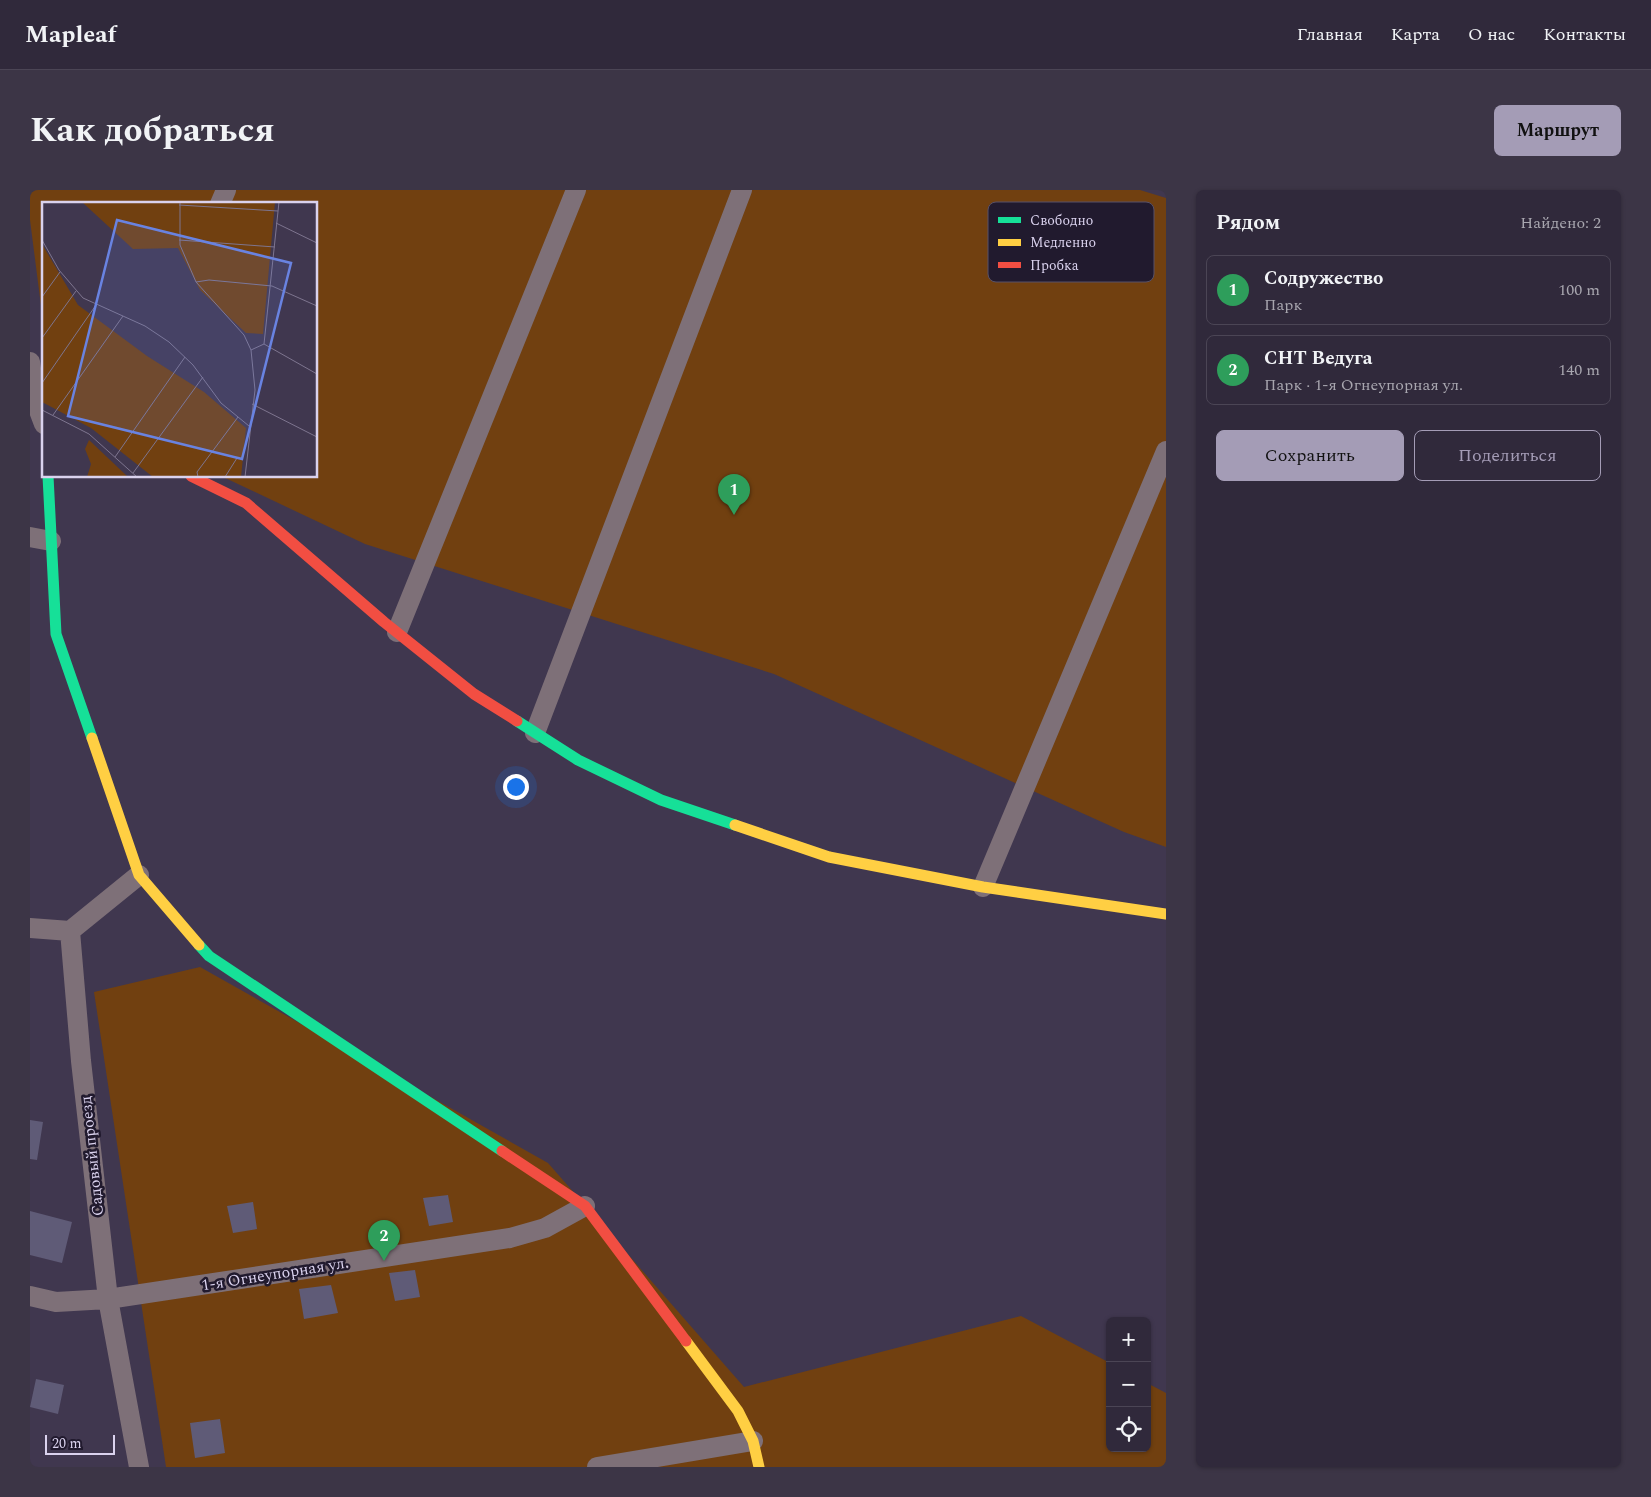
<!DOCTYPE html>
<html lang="ru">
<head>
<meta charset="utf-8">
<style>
	:root { --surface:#30293b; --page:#3c3546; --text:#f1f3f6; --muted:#a8a6af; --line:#4b4555; --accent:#a49cb6 }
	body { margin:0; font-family:Spectral,serif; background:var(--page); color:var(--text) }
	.controls { position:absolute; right:15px; bottom:15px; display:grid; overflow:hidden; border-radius:8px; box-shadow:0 1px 4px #0004 }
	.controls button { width:45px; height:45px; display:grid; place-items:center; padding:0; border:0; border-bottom:1px solid var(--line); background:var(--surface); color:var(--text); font:25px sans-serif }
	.scale { position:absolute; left:15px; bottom:12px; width:70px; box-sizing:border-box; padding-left:5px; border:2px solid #dad2ee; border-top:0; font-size:14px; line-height:18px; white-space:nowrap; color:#dad2ee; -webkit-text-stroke:4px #211a2e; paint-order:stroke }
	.you { position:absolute; left:485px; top:596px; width:18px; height:18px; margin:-12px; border:4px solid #fff; border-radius:50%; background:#1a73e8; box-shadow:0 0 0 8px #1a73e833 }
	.badge { display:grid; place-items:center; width:32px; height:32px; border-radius:50%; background:var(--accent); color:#fff; font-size:16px; font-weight:700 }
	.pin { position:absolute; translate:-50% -41px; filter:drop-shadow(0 1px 2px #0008) }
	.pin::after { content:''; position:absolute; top:26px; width:18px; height:15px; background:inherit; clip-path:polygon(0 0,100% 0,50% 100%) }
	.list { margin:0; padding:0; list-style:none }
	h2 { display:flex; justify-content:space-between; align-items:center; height:65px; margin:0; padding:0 20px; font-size:21px }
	h2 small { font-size:16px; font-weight:400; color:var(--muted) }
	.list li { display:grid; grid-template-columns:32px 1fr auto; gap:15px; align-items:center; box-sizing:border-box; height:70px; margin:0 10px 10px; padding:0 10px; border:1px solid var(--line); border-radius:8px }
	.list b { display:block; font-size:19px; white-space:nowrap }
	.list p { margin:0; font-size:16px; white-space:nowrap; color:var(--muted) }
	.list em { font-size:16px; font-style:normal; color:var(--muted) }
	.actions { display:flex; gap:10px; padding:15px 20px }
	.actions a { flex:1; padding:11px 0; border:1px solid var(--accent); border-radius:8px; text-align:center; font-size:18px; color:var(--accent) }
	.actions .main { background:var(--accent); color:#111 }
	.icon { flex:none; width:28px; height:28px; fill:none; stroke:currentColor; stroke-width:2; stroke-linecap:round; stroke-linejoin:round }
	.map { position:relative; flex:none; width:1136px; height:1277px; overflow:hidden; border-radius:8px }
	header { display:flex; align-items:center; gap:30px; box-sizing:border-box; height:70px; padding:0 25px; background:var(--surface); border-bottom:1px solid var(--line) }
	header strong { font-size:24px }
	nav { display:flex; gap:28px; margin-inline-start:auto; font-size:18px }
	.intro { display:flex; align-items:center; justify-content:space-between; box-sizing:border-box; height:120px; padding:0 30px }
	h1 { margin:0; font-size:35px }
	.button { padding:12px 22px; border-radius:8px; background:var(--accent); color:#111; font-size:18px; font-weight:700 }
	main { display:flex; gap:30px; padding:0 30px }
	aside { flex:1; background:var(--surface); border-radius:8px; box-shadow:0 1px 4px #0004 }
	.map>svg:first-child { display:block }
	.green { fill:#714010 }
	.building { fill:#5f5b77 }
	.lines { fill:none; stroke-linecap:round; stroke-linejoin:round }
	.street { stroke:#7e7078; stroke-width:20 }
	.fast { stroke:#16e098; stroke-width:11 }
	.slow { stroke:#ffcf43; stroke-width:11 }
	.jam { stroke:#f24e42; stroke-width:11 }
	.labels { text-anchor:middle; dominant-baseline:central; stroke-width:5; stroke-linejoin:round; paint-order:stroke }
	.street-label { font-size:16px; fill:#dad2ee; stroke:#211a2e }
	.inset-road { fill:none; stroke:#7e758f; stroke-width:1 }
	.view { fill:#6983e1; fill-opacity:0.15; stroke:#6983e1; stroke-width:2.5 }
	.inset-edge { fill:none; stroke:#dad2ee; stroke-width:2.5 }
	.key { fill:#211a2e; stroke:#585168; stroke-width:1 }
	.key-label { font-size:14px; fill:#dad2ee }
</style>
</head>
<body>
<header>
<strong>Mapleaf</strong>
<nav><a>Главная</a><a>Карта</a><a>О нас</a><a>Контакты</a></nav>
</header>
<div class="intro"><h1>Как добраться</h1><a class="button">Маршрут</a></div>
<main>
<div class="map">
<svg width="1136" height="1277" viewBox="0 0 1136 1277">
	<rect width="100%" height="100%" fill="#40374f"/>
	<path class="green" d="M0 0H1110L1136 8V657L1094 642 744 484 335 354 191 286H286V14H14V139L0 30Z
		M170 777 518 973 714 1197 991 1126 1080 1173V1258H1117V1193L1136 1203V1277H136L64 802Z"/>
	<path class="building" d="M0 930 13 932 7 970 0 969Z
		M418 1005 423 1032 399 1036 393 1008Z
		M223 1012 227 1039 203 1043 197 1016Z
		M0 1021 42 1032 32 1073 0 1065Z
		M385 1080 390 1107 365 1111 359 1083Z
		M301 1095 308 1123 274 1129 269 1099Z
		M6 1189 34 1195 28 1224 0 1217Z
		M190 1229 195 1263 165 1268 160 1233Z"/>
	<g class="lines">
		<path class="street" d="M190 14 196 0
			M0 172 6 213 14 234
			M0 347 21 351
			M367 442 546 0
			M505 543 712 0
			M953 697 1136 261
			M0 738 40 741
			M0 1106 26 1112 78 1109 480 1048 515 1038 555 1016
			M109 1277 78 1109 51 871 40 741 109 685
			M567 1277 723 1251"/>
		<path class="fast" d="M18 286 26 444 62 548
			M487 531 548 570 631 610 705 635
			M169 755 179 766 472 961"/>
		<path class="slow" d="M62 548 109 685 169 755
			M705 635 799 667 953 697 1136 724
			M656 1151 708 1221 723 1251 729 1277"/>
		<path class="jam" d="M161 286 216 313 354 432 444 504 487 531
			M472 961 555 1016 656 1151"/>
	</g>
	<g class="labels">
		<g class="street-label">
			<text transform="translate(62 966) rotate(-96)">Садовый проезд</text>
			<text transform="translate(245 1084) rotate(-9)">1-я Огнеупорная ул.</text>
		</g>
	</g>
	<g transform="translate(12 12)">
		<rect width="275" height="275" fill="#40374f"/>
		<path d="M40 0H233L221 132 204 131 158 88 136 46 91 47ZM0 42 36 103 105 154 162 190 204 226 199 275H111L49 226 0 200ZM47 238 86 275H45L49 262 43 247Z" fill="#714010"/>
		<path class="inset-road" d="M138 0V43L154 80 202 133 209 148 213 188 203 275M137 3 236 9M234 21 275 41M0 38 17 68 41 96 103 124 127 140 151 163 179 201 207 224M137 38 233 45M154 80 167 78 230 84 275 104M0 95 18 70M0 136 34 89M222 142 275 172M209 148 222 142 237 0M0 181 54 103M210 202 275 235M0 208 47 232 95 275M11 213 81 114M73 255 143 155M91 271 161 175M156 275 155 270 196 215M183 275 195 256"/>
		<path class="view" d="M75 18 249 61 200 257 26 214Z"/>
		<rect width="275" height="275" class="inset-edge"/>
	</g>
	<rect x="958" y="12" width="166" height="80" rx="8" class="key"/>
	<rect x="968" y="27" width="23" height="6" fill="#16e098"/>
	<rect x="968" y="49" width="23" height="7" fill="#ffcf43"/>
	<rect x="968" y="72" width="23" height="6" fill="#f24e42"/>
	<g class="key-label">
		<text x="1000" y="35">Свободно</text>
		<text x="1000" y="57">Медленно</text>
		<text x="1000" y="80">Пробка</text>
	</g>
</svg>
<div class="controls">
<button>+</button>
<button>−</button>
<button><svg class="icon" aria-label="locate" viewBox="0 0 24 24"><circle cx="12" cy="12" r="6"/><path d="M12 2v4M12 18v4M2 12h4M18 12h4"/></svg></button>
</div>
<div class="scale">20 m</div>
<div class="you"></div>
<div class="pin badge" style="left:704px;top:325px;background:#2e9e5b">1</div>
<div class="pin badge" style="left:354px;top:1071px;background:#2e9e5b">2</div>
</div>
<aside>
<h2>Рядом<small>Найдено: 2</small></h2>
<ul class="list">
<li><span class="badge" style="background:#2e9e5b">1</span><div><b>Содружество</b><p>Парк</p></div><em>100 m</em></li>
<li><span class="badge" style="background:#2e9e5b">2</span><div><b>СНТ Ведуга</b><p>Парк · 1-я Огнеупорная ул.</p></div><em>140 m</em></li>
</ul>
<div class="actions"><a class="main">Сохранить</a><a>Поделиться</a></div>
</aside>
</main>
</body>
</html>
